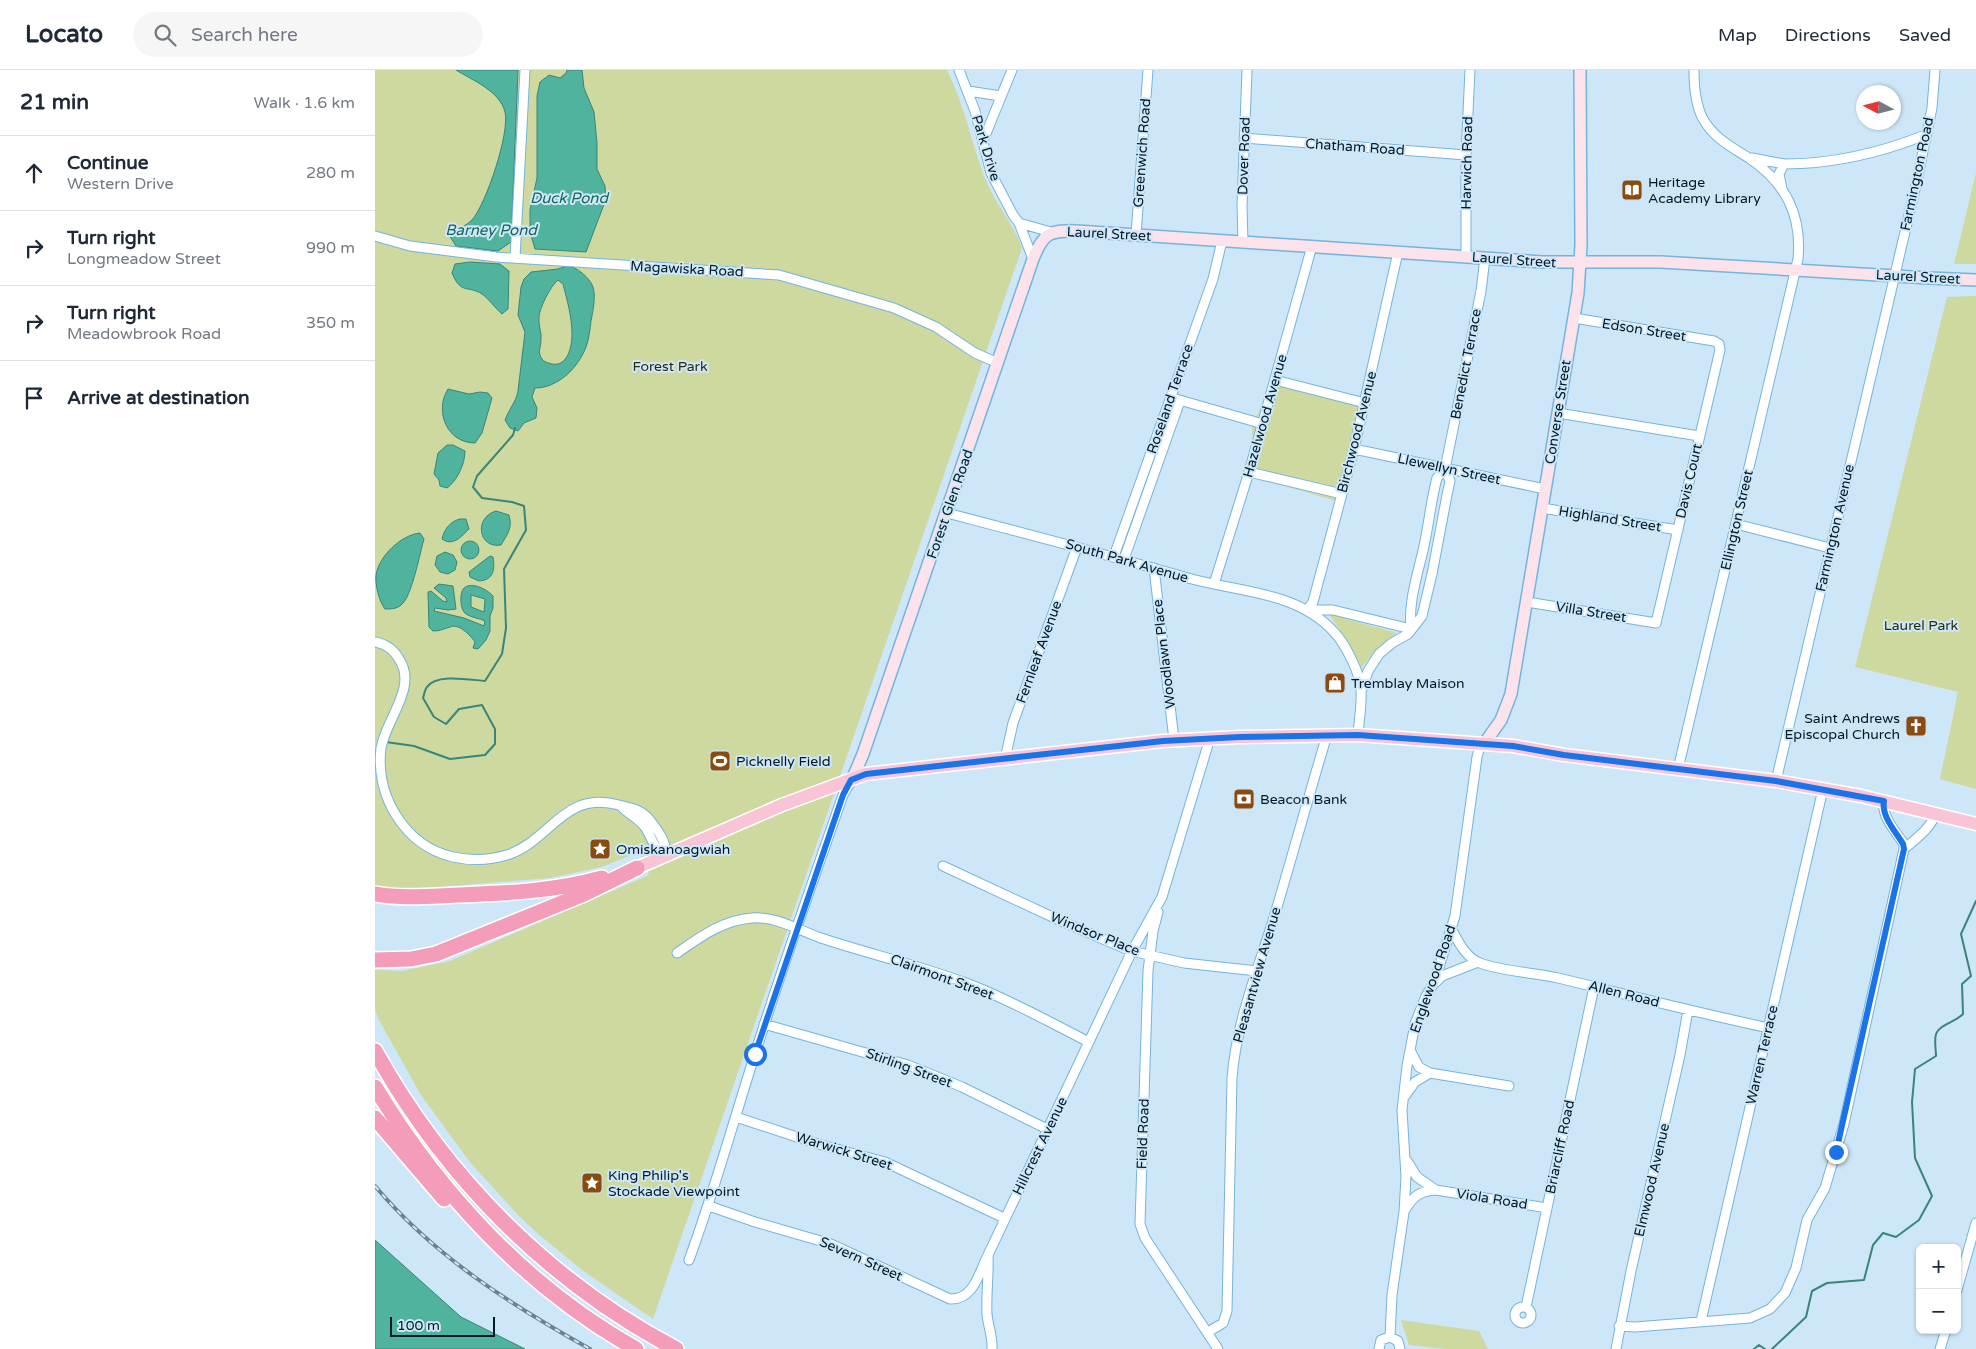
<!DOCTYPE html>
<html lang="en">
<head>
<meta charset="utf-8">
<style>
	:root { --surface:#fff; --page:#f6f6f7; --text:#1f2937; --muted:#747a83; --line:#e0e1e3 }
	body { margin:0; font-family:"Varela Round",sans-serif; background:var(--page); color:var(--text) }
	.controls { position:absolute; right:15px; bottom:15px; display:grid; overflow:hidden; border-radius:8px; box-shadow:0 1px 4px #0004 }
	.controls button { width:45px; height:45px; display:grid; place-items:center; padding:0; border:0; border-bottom:1px solid var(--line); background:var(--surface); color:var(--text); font:25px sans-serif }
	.compass { position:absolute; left:1481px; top:15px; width:45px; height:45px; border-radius:50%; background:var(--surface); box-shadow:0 1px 4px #0004; rotate:277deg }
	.scale { position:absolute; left:15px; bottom:12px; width:105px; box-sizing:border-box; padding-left:5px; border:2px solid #011a29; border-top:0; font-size:14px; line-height:18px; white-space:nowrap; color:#011a29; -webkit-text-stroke:4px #cee7f8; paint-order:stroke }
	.stop { position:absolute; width:15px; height:15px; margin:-11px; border:4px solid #1a73e8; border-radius:50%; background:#fff }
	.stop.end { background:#1a73e8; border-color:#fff; box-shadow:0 1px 5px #0008 }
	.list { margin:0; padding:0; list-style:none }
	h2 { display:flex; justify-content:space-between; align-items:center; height:65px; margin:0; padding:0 20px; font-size:21px }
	h2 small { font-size:16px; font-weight:400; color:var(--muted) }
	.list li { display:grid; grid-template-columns:32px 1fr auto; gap:15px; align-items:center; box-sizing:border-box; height:75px; padding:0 20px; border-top:1px solid var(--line) }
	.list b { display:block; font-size:19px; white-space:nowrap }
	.list p { margin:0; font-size:16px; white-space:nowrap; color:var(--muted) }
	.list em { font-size:16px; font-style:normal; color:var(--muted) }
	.icon { flex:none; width:28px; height:28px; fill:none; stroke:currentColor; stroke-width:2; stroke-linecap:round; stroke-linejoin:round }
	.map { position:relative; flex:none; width:1601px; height:1279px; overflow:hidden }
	header { display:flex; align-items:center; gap:30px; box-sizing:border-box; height:70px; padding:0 25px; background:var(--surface); border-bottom:1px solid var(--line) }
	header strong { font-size:24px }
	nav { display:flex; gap:28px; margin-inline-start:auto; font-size:18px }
	.search { width:350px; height:45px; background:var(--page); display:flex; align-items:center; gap:12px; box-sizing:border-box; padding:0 18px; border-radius:28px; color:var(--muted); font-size:19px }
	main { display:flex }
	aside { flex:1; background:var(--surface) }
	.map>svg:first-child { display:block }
	.green { fill:#cdd99e }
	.water { fill:#50b39e; stroke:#38857b; fill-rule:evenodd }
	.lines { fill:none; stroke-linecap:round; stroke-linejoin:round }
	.stream { stroke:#38857b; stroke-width:2 }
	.street-casing { stroke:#74b4dd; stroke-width:11 }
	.secondary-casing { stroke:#74b4dd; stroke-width:14 }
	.primary-casing { stroke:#fff; stroke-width:15 }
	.highway-casing { stroke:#fff; stroke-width:18 }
	.street { stroke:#fff; stroke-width:9 }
	.secondary { stroke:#fce2eb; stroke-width:11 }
	.primary { stroke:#f8c4d6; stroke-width:12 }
	.highway { stroke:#f49dbb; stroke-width:15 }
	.rail-casing { stroke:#6a8393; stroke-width:4 }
	.rail { stroke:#cee7f8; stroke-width:2; stroke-dasharray:5.5; stroke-linecap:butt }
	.route { stroke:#1a73e8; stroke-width:6 }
	.labels { text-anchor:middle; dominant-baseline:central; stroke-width:4; stroke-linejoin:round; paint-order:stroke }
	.street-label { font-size:14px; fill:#011a29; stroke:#cee7f8 }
	.poi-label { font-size:14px; fill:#011a29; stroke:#cee7f8; text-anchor:start }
	.park-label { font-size:14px; fill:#272c0c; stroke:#cee7f8 }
	.water-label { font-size:15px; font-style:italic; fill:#156456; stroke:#cee7f8 }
</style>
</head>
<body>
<header>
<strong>Locato</strong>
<div class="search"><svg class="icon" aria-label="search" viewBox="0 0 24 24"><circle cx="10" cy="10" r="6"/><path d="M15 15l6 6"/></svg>Search here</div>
<nav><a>Map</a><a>Directions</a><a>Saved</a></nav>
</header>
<main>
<aside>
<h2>21 min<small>Walk · 1.6 km</small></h2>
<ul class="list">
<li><svg class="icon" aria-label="ahead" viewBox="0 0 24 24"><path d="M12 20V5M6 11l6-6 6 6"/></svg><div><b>Continue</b><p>Western Drive</p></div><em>280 m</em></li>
<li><svg class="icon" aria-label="right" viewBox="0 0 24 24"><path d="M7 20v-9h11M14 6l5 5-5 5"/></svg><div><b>Turn right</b><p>Longmeadow Street</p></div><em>990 m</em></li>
<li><svg class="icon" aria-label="right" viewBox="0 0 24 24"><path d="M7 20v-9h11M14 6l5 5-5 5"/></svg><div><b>Turn right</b><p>Meadowbrook Road</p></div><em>350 m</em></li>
<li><svg class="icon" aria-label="arrive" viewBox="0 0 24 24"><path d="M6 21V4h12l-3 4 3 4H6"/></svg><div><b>Arrive at destination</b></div></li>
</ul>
</aside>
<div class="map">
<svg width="1601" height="1279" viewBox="0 0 1601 1279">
	<rect width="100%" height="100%" fill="#cee7f8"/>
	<path class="green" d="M0 0H572C589 34 596 71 609 106 619 132 638 153 647 178L278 1249 207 1200 162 1163 142 1144 94 1091 46 1025 5 952 0 940V900L27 901 75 891 274 805 265 782 226 797 175 808 25 820 0 817Z
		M1601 103V194H1579Z
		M1601 226V719L1565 709 1583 622 1480 597 1572 227Z
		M898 312 983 332 976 394 961 431 879 407 877 356Z
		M954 544 1022 563 1002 579 985 599 972 570Z
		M1026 1250 1104 1261 1113 1279H1071L1034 1275Z"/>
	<path class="water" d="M81 0H143L136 172 123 181 81 176 74 165C81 160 91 156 97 150 111 134 135 63 130 42 125 21 97 10 81 0Z
		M192 0H207L209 18 219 42 222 73V99L230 116 231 129 211 182 160 179 155 162V140L162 108V26L165 12 174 5 185 8 191 3Z
		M95 192 125 194 134 201 133 239 127 244C121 239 113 228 107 224 93 215 86 225 77 203L80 194Z
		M192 196C201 196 215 208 218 217 221 226 218 241 216 251 215 259 214 269 211 277 203 298 183 318 160 318L157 327 162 338 161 348 149 353 143 361 135 358 130 350C134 339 141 332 143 321L150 262 143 245 146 217 149 209 156 202 183 199ZM183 210 188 214C192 230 197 247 197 264 197 276 193 297 177 294 173 293 169 292 167 289 162 282 166 277 166 270 167 263 163 255 164 247 164 239 176 215 183 210Z
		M73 319 94 324 105 322 113 323 117 328 107 363 100 373C72 373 59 341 73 319Z
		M72 375H78L90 381C90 394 82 411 72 418L65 416 64 410 59 404 63 383Z
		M121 441 134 445C138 458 132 465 126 475 104 479 98 448 121 441Z
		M85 449H91L94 459C87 466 78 477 67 469 69 459 76 451 85 449Z
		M45 463 49 469C45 483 37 524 28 533 23 539 17 539 10 539 4 531 0 515 1 505 4 486 26 465 45 463Z
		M86 480a9 9 0 1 1 18 0a9 9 0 1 1-18 0Z
		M70 482 78 485 82 492 80 500 73 504 65 502 60 495 62 486Z
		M115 486 118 487C120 499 119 510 104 511L95 507 94 502Z
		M64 514 78 516 81 539 73 540 60 538 59 541 89 548 109 556 110 551C104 548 97 548 91 544 85 540 84 523 89 518 97 511 113 520 118 526V538L115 546V561L111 570 103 579 98 578 100 572C95 565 84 553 75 557 68 559 65 561 58 561L54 557 53 522 56 521 68 531 72 532 71 528 59 518ZM96 525 110 529 109 542 96 537Z
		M0 1170 86 1247 150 1279H0Z"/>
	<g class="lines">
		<path class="stream" d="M11 672 39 676 75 689 110 685 120 674V659L107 635 84 639 71 654 59 647 48 628C49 625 50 619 52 617 61 603 96 610 110 611L127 584 131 558 129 499 151 460 149 436 137 432 107 428 98 417 102 406 138 365 140 358
			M1379 1279 1384 1275 1390 1279
			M1397 1279 1431 1247 1437 1221 1452 1213 1489 1210 1498 1175 1508 1163 1521 1167 1544 1150 1557 1126 1540 1088 1537 1032 1540 999 1561 986C1561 980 1559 970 1561 964 1565 954 1581 952 1588 944L1587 914 1596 906 1586 864 1601 831"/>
		<g class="street-casing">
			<path id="street" d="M584 0 600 41 616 103 638 145 644 153 658 189
				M593 21 626 26
				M869 68 1091 85
				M608 71 637 0
				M1377 88 1409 94
				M1407 119 1404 104 1409 94C1458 94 1505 83 1550 65
				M644 153 676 162
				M761 165 773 0
				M0 166 35 176 121 187 404 205 519 238 561 257 600 283 623 293
				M868 172 867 136 872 0
				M1091 187V85L1095 0
				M140 188 150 0
				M900 310 990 333
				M801 329 888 354
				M1183 343 1324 366
				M979 379 1170 419
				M874 402 967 424
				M1167 438 1303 460
				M572 443C652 464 733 485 813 508 863 522 922 521 959 562 970 573 986 605 986 620 987 635 984 650 983 665
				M1361 454 1455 478
				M739 486 838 209 847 171
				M749 489 805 331
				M779 498 799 670
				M839 514 874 402 937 176
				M1152 532 1281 553 1345 280 1344 274 1339 271 1199 248
				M932 540 938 532 946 502 979 379 1023 182
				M932 540H958L1036 559
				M1036 559C1033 531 1043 504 1049 476 1054 453 1056 430 1062 408L1070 399 1106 221 1110 188
				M0 572C10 574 19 580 24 589 43 617 11 649 6 678 0 726 30 776 78 787 96 791 117 790 135 784 177 768 190 720 244 735 256 738 265 739 274 749 282 759 292 772 291 786 279 781 277 767 270 757 263 748 253 744 246 736
				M987 619 993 601 1004 584 1017 573 1033 564 1047 546 1057 504 1072 425 1075 411 1070 399
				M630 689 638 653 702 477
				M1303 699 1423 189C1427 145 1411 113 1374 88 1356 77 1339 68 1328 49 1320 34 1319 16 1319 0
				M1401 711 1541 115 1557 38 1560 0
				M1529 779C1542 768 1555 759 1561 743
				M568 796 686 851 756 881 809 893 882 901
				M783 842 778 861 773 901 765 1154 770 1168 843 1279
				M1076 858C1083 871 1090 887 1105 893 1129 902 1158 902 1183 908 1253 925 1323 943 1394 958
				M302 883C325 867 348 850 377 848 401 846 423 860 446 868 494 884 543 895 591 913 634 929 674 952 714 972
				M1061 912 1067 906 1103 892
				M389 954 533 995 587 1017 672 1059
				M1035 980 1044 997 1055 1003
				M1030 1026 1040 1012 1055 1003 1134 1016
				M361 1047 443 1074 510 1092 629 1148
				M1032 1091 1042 1107 1061 1120
				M334 1136 380 1152 456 1174 575 1229C598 1230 604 1204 612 1187
				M1030 1140C1038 1126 1045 1121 1061 1120L1172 1138
				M314 1190C339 1122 358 1053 380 984 407 897 438 811 468 725L477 710
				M1582 1220 1601 1153
				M1140 1245a8 8 0 1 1 16 0a8 8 0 1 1-16 0Z
				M1151 1237 1219 917
				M1326 1251 1448 719
				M1244 1256 1260 1257 1375 1248 1395 1239 1410 1223 1421 1198 1432 1150 1450 1118 1469 1054 1529 779V774C1521 762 1506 746 1509 731
				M833 1262 848 1253 852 1241 857 1008C861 955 881 904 897 854 916 791 933 728 952 665
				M1015 1267 1017 1225 1029 1142 1031 1107 1027 1040 1032 996 1040 954 1051 926 1059 913 1080 846 1102 687 1104 680 1109 674
				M617 1279C618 1267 613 1256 612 1244 611 1224 614 1204 613 1185L757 881 787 827 835 668
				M1004 1279 1006 1270 1015 1267 1023 1271 1025 1279
				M1241 1279 1256 1201 1305 985 1313 940
				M1565 1279 1571 1260"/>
		</g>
		<g class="secondary-casing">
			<path id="secondary" d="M1109 674 1126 650 1136 624 1203 223 1206 175 1205 0
				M477 710 488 684 658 189C668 163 675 160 702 161L1168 192H1286L1554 208 1601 210"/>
		</g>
		<g class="primary-casing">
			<path id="primary" d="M262 798 407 735 491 704 788 671 865 667 983 665 1138 676 1189 685 1401 711 1486 726 1601 754"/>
		</g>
		<g class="highway-casing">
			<path id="highway" d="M0 824C28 829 57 826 85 825 133 823 180 821 227 808
				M0 890 36 889 61 884 209 824 262 798
				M0 981C70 1107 174 1212 301 1279
				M0 1017C64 1123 152 1218 261 1279
				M0 1048 69 1129"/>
		</g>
		<use href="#street" class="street"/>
		<use href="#secondary" class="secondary"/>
		<use href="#primary" class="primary"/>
		<use href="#highway" class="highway"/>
		<g class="rail-casing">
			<path id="rail" d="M0 1116C59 1186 136 1235 215 1279"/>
		</g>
		<use href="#rail" class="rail"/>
	</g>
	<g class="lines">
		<path class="route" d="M380 984 468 725 476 710 491 704 788 671 865 667 983 665 1138 676 1189 685 1401 711 1509 731C1506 746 1521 762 1528 774L1529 779 1461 1082"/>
	</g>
	<defs>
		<g id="library-square" transform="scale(1.125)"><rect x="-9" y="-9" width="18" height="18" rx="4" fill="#8a4b10" stroke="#cee7f8"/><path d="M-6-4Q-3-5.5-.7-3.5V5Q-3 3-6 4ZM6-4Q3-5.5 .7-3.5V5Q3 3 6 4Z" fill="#fff"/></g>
		<g id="shop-square" transform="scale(1.125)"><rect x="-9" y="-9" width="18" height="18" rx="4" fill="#8a4b10" stroke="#cee7f8"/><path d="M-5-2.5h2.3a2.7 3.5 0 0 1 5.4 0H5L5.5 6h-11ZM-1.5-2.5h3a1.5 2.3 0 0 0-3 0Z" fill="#fff"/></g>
		<g id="church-square" transform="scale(1.125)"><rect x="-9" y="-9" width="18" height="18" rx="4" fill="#8a4b10" stroke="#cee7f8"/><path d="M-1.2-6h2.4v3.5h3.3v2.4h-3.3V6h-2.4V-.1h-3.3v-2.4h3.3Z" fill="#fff"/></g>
		<g id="stadium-square" transform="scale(1.125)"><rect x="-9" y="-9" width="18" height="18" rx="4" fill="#8a4b10" stroke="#cee7f8"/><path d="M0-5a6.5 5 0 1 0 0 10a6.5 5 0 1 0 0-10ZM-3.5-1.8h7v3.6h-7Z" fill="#fff"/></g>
		<g id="bank-square" transform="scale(1.125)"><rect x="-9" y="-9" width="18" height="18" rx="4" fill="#8a4b10" stroke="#cee7f8"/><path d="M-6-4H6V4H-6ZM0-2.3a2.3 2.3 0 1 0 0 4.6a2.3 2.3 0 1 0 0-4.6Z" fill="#fff"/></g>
		<g id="sight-square" transform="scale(1.125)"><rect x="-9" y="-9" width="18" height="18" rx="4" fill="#8a4b10" stroke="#cee7f8"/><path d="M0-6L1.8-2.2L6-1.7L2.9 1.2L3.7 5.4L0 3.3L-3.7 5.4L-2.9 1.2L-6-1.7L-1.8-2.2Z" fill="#fff"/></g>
	</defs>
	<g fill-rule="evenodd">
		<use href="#library-square" x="1257" y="120"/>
		<use href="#shop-square" x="960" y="613"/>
		<use href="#church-square" x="1541" y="656"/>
		<use href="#stadium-square" x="345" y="691"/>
		<use href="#bank-square" x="869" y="729"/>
		<use href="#sight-square" x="225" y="779"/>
		<use href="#sight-square" x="217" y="1113"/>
	</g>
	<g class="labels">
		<g class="street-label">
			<text transform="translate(980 77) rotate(4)">Chatham Road</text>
			<text transform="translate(611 78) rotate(73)">Park Drive</text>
			<text transform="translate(767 83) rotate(-86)">Greenwich Road</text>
			<text transform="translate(869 86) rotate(-88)">Dover Road</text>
			<text transform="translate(1092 93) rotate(-89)">Harwich Road</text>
			<text transform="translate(1542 104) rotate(-78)">Farmington Road</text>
			<text transform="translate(734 164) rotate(3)">Laurel Street</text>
			<text transform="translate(1139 190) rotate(4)">Laurel Street</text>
			<text transform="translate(312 199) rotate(3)">Magawiska Road</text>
			<text transform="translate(1543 207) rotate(3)">Laurel Street</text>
			<text transform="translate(1269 260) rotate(9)">Edson Street</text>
			<text transform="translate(1091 294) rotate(-79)">Benedict Terrace</text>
			<text transform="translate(795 329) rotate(-71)">Roseland Terrace</text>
			<text transform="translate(1183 342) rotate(-81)">Converse Street</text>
			<text transform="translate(890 346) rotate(-74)">Hazelwood Avenue</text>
			<text transform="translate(982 362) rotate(-76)">Birchwood Avenue</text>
			<text transform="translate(1074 399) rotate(12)">Llewellyn Street</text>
			<text transform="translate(1314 411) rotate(-77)">Davis Court</text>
			<text transform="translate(575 434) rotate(-71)">Forest Glen Road</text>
			<text transform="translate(1235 449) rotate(9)">Highland Street</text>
			<text transform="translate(1362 450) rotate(-77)">Ellington Street</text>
			<text transform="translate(1460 458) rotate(-77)">Farmington Avenue</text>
			<text transform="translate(752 491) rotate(16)">South Park Avenue</text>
			<text transform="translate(1216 542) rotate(9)">Villa Street</text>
			<text transform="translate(664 582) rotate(-70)">Fernleaf Avenue</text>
			<text transform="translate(789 584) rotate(-97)">Woodlawn Place</text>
			<text transform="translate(720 864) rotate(22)">Windsor Place</text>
			<text transform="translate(882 905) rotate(-74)">Pleasantview Avenue</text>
			<text transform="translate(567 907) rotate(20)">Clairmont Street</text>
			<text transform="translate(1058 909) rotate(-71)">Englewood Road</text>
			<text transform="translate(1249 924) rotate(14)">Allen Road</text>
			<text transform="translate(1387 985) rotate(-77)">Warren Terrace</text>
			<text transform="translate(534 998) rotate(20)">Stirling Street</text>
			<text transform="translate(768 1064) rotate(-88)">Field Road</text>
			<text transform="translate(665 1076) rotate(-64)">Hillcrest Avenue</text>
			<text transform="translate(1185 1077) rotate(-78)">Briarcliff Road</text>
			<text transform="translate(469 1081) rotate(17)">Warwick Street</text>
			<text transform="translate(1277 1110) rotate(-77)">Elmwood Avenue</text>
			<text transform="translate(1117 1129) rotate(9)">Viola Road</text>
			<text transform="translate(486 1189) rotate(24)">Severn Street</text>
		</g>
		<g class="poi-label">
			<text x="1273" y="112">Heritage<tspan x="1273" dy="16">Academy Library</tspan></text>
			<text x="976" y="613">Tremblay Maison</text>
			<text x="1525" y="648" text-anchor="end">Saint Andrews<tspan x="1525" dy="16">Episcopal Church</tspan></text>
			<text x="361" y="691">Picknelly Field</text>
			<text x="885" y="729">Beacon Bank</text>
			<text x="241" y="779">Omiskanoagwiah</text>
			<text x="233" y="1105">King Philip's<tspan x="233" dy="16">Stockade Viewpoint</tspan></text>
		</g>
		<g class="park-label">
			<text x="295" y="296">Forest Park</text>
			<text x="1546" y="555">Laurel Park</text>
		</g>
		<g class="water-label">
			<text x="194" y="128">Duck Pond</text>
			<text x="116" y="160">Barney Pond</text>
		</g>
	</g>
</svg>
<div class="controls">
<button>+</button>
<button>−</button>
</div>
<svg class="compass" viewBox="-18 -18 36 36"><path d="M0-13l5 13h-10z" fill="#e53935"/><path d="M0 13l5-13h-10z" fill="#747a83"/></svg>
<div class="scale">100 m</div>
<div class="stop" style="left:380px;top:984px"></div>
<div class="stop end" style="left:1461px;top:1082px"></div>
</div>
</main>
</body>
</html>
